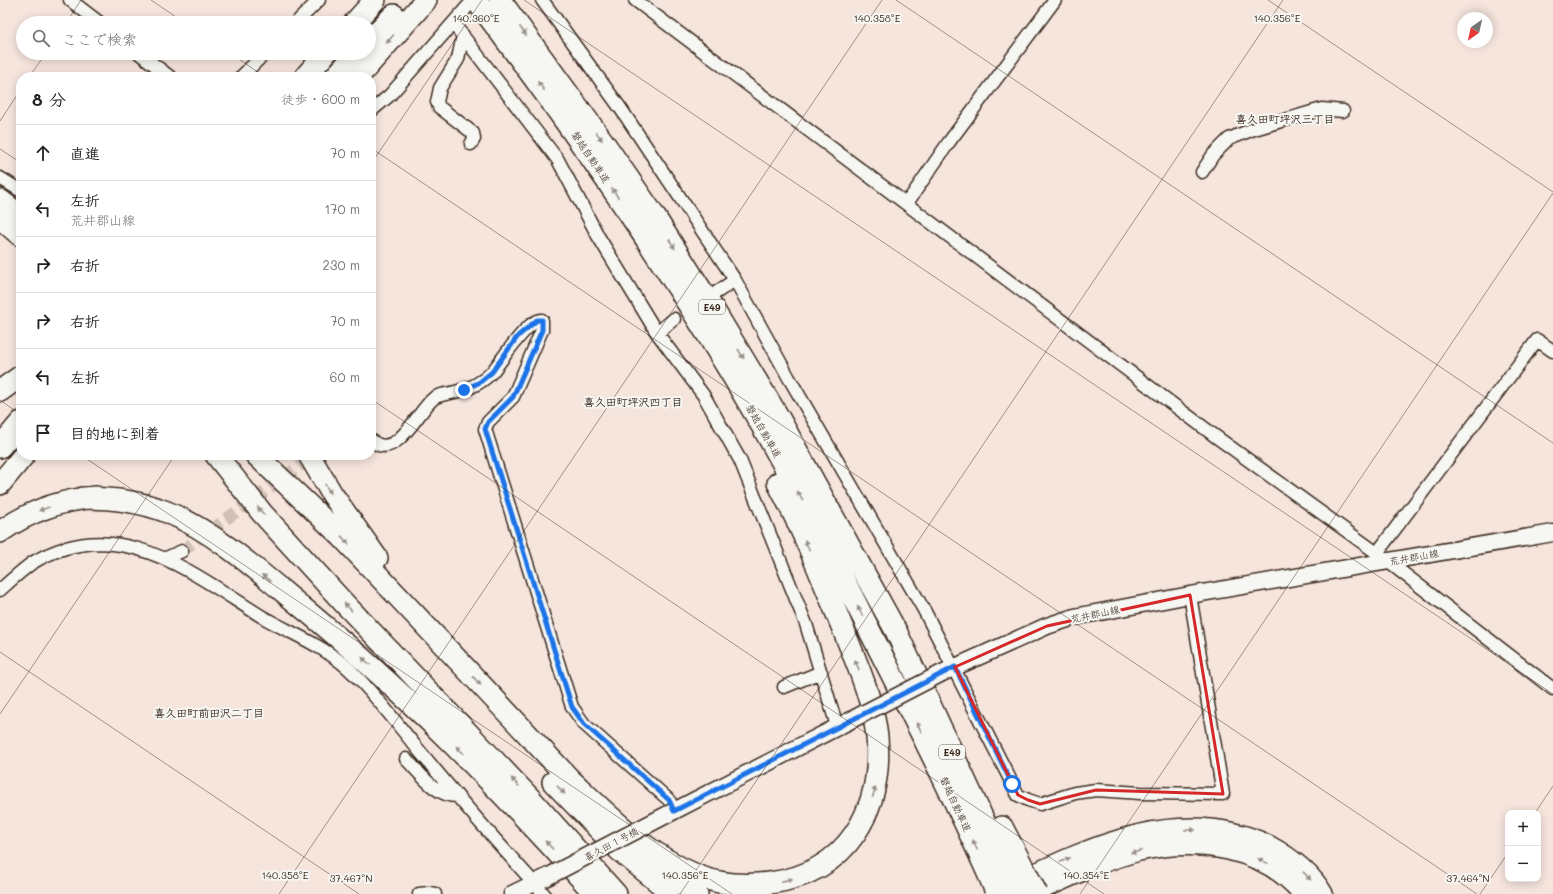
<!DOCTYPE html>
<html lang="ja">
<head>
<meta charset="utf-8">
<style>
	:root { --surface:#fff; --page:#f2f2f2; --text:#222; --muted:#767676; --line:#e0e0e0 }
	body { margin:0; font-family:Mali,"Klee One",sans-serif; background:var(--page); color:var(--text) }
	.controls { position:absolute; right:12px; bottom:12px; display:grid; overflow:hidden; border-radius:8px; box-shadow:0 2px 10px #0003 }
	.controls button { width:36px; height:36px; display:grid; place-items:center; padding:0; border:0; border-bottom:1px solid var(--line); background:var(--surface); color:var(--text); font:20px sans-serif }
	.compass { position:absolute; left:1457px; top:12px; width:36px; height:36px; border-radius:50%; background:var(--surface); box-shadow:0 2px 10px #0003; rotate:214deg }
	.stop { position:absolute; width:12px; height:12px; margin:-9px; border:3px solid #1a73e8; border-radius:50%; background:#fff }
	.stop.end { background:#1a73e8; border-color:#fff; box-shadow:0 1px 4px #0008 }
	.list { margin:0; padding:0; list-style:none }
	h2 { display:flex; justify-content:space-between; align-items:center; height:52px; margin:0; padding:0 16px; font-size:17px }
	h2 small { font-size:13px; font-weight:400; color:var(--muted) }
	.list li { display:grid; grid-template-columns:26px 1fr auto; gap:12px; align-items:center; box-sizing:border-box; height:56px; padding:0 16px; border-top:1px solid var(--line) }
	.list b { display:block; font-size:15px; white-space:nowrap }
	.list p { margin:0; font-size:13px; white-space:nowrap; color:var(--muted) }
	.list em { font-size:13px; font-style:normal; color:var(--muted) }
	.icon { flex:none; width:22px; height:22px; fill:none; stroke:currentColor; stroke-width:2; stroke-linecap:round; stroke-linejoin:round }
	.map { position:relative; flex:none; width:1553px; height:894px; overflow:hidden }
	.search { position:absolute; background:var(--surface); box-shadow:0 2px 10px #0003; left:16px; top:16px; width:360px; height:44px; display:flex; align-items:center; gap:10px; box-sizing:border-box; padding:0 14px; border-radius:22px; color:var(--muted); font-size:15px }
	.panel { position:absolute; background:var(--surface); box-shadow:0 2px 10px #0003; left:16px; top:72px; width:360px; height:388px; border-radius:16px }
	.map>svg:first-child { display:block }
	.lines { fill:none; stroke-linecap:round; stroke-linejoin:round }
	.minor-tunnel { stroke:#d1c0b7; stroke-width:12; stroke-dasharray:12 6; stroke-linecap:butt }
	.minor-casing { stroke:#3b2a1e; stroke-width:15 }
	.secondary-casing { stroke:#3b2a1e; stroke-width:19 }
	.motorway-casing { stroke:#3b2a1e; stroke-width:24 }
	.minor { stroke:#f6f6f2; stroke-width:12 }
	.secondary { stroke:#f6f6f2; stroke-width:16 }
	.motorway { stroke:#f6f6f2; stroke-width:21 }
	.secondary-bridge-casing { stroke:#3b2a1e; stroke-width:19; stroke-linecap:butt }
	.motorway-bridge-casing { stroke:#3b2a1e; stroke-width:24; stroke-linecap:butt }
	.secondary-bridge { stroke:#f6f6f2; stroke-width:16 }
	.motorway-bridge { stroke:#f6f6f2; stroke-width:21 }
	.oneway { fill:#989088 }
	.route { stroke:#1a73e8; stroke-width:5 }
	.marked { fill:none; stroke:#d62828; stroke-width:3; stroke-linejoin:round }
	.ticks { fill:none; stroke:#3b2a1e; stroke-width:1; stroke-opacity:0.45 }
	.labels { text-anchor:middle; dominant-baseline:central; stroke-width:4; stroke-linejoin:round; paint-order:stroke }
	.shield { fill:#f6f6f2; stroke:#73675e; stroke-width:1 }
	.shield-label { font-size:9px; font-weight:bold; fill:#3b2a1e }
	.street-label { font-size:10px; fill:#3b2a1e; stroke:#f6f6f2 }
	.neighbourhood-label { font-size:11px; font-weight:bold; fill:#3b2a1e; stroke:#f6f6f2 }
	.ticks-label { font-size:10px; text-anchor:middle; fill:#3b2a1e; stroke:#f6f6f2; stroke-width:4; stroke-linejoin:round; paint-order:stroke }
</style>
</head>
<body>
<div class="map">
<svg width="1553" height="894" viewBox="0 0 1553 894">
	<rect width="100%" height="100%" fill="#f6e5dd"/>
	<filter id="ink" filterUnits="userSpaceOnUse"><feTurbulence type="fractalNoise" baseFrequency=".025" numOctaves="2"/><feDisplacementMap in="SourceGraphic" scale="8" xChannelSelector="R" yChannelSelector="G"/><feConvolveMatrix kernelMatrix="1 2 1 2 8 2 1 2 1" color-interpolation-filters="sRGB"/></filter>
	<g filter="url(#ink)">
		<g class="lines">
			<path class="minor-tunnel" d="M182 551 315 455"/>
			<g class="minor-casing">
				<path id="minor" d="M70 0 100 23
					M542 0 621 109 735 280 789 378 924 610 1018 795 1028 800 1040 804 1075 793 1096 790 1140 793 1223 794 1190 595
					M635 0 1215 436 1377 553 1553 689
					M296 23 319 0
					M453 23 558 160 598 236 657 333 704 396 740 460 806 624 837 726
					M463 35 458 59 440 88 437 102 439 107 473 133 474 139 471 144
					M139 53 170 77
					M241 77 265 53
					M371 111 390 95 468 6
					M1202 172 1213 155 1229 139 1251 130 1322 109 1343 111
					M0 178 21 191
					M907 203 949 142 1055 0
					M717 292 735 280
					M657 333 674 319
					M371 440C396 463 418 410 434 398 440 394 448 394 455 392 469 389 482 383 492 372 502 361 527 319 542 320V330L513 397 488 422 485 429 572 707 584 724 669 800 674 811
					M1377 553 1537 340 1553 351
					M166 558 182 551
					M0 590C10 581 21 571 32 563 117 511 190 572 261 616 292 634 330 648 355 675 381 701 403 732 427 760 465 806 504 850 544 894
					M784 687 821 672
					M406 759C421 774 435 796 457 796
					M419 894 429 893 435 894"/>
			</g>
			<g class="secondary-casing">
				<path id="secondary" d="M942 673 1047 626 1074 617 1190 595 1553 533
					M674 811 849 721
					M512 894 547 877"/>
			</g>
			<g class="motorway-casing">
				<path id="motorway" d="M476 0C579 136 677 278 762 426 807 505 847 586 888 667 924 738 959 808 991 880
					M500 0 604 143 653 214 712 307 779 418 896 631 1008 873
					M354 23 375 0
					M369 40 394 15
					M305 77 326 53
					M335 77 357 53
					M358 77 426 0
					M0 200 21 216
					M0 218 21 236
					M0 391 21 376
					M0 447 21 422
					M216 455 262 513 343 602 530 798 616 894
					M256 455 342 537 581 791
					M309 455 332 494 377 558
					M0 484 24 455
					M82 498C111 498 140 501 167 512 213 531 254 567 292 599 402 688 500 789 595 894
					M0 532C28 512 61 500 96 497
					M572 781C610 817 648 855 696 875 719 885 745 886 770 883 847 873 883 811 877 737 873 699 857 664 843 629 823 580 803 530 778 483
					M553 782 619 850 668 890
					M1002 827 1023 867
					M658 867 697 894
					M1012 885C1091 848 1181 804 1268 846 1288 857 1310 873 1322 894
					M1029 894C1065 878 1101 860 1139 850 1197 837 1265 846 1304 894"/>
			</g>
			<use href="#minor" class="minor"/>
			<use href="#secondary" class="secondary"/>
			<use href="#motorway" class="motorway"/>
			<g class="secondary-bridge-casing">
				<path id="secondary-bridge" d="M849 721 942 673
					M547 877 674 811"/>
			</g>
			<g class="motorway-bridge-casing">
				<path id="motorway-bridge" d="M1023 867 1037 894
					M1008 873 1017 894
					M991 880 997 894"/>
			</g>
			<use href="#secondary-bridge" class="secondary-bridge"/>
			<use href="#motorway-bridge" class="motorway-bridge"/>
		</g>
		<defs><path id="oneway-solid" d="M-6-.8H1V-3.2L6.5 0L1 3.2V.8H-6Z"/></defs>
		<g class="oneway">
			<use href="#oneway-solid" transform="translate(523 31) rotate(53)"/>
			<use href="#oneway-solid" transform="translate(390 39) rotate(131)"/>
			<use href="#oneway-solid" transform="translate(541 86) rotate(-126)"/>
			<use href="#oneway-solid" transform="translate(599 136) rotate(54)"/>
			<use href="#oneway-solid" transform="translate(615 193) rotate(-123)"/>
			<use href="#oneway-solid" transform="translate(672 244) rotate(57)"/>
			<use href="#oneway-solid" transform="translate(741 354) rotate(59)"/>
			<use href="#oneway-solid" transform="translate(328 489) rotate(58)"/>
			<use href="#oneway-solid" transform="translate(800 496) rotate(-119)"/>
			<use href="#oneway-solid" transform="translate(44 509) rotate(161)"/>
			<use href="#oneway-solid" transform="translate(261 511) rotate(-130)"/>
			<use href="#oneway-solid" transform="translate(345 540) rotate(47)"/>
			<use href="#oneway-solid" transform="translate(807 545) rotate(-115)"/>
			<use href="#oneway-solid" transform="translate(266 578) rotate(-142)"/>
			<use href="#oneway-solid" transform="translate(348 607) rotate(-134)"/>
			<use href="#oneway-solid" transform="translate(860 611) rotate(-117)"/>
			<use href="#oneway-solid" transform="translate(366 661) rotate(-138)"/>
			<use href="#oneway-solid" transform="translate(857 665) rotate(-112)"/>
			<use href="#oneway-solid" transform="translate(477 681) rotate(47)"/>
			<use href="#oneway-solid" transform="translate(919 727) rotate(-117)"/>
			<use href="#oneway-solid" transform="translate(460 750) rotate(-135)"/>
			<use href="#oneway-solid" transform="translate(515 782) rotate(-133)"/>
			<use href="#oneway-solid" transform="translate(561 790) rotate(47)"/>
			<use href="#oneway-solid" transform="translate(874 792) rotate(-75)"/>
			<use href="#oneway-solid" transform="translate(1190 830)"/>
			<use href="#oneway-solid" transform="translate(549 845) rotate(-133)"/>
			<use href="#oneway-solid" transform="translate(975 845) rotate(-114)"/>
			<use href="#oneway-solid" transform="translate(1136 852) rotate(166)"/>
			<use href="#oneway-solid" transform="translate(1065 860) rotate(-24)"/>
			<use href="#oneway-solid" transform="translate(1263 861) rotate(-154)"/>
			<use href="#oneway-solid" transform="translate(1307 876) rotate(47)"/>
			<use href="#oneway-solid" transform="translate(787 880) rotate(-13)"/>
		</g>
	</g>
	<g class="lines" filter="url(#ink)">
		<path class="route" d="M464 390 480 382 492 372 518 336 537 320H542V330L513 397 488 422 485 429 572 707 584 724 669 800 674 811 955 667 1012 784"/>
	</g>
	<path class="marked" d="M1190 595 1223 794 1096 790 1040 804 1028 800 1018 795 955 667 1047 626Z"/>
	<path class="ticks" d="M151 0 185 23M524 0 1553 694M896 0 1553 443M1268 0 1553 192M66 23 81 0M230 53 265 77M29 77 46 53M0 121 21 89M371 148 1477 894M0 149 21 163M371 164 482 0M371 399 1104 894M0 400 21 415M81 455 732 894M0 652 359 894M0 714 175 455M1535 813 1553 786M279 894 882 0M680 894 1283 0M1080 894 1553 193M1480 894 1508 853"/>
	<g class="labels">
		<g class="shield">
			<rect x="699" y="300" width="26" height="14" rx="3"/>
			<rect x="939" y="745" width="26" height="14" rx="3"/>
		</g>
		<g class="shield-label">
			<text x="712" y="307">E49</text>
			<text x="952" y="752">E49</text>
		</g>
		<g class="street-label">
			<text transform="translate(591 157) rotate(56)">磐越自動車道</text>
			<text transform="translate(764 431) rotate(60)">磐越自動車道</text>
			<text transform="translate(1414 557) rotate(-10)">荒井郡山線</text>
			<text transform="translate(1095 614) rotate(-12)">荒井郡山線</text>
			<text transform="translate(956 804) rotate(65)">磐越自動車道</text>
			<text transform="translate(611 844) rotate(-28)">喜久田１号橋</text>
		</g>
		<g class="neighbourhood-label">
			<text x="1285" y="118">喜久田町坪沢三丁目</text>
			<text x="633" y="401">喜久田町坪沢四丁目</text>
			<text x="209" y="712">喜久田町前田沢二丁目</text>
		</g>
	</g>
	<g class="ticks-label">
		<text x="476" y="22">140.360°E</text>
		<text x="877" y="22">140.358°E</text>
		<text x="1277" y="22">140.356°E</text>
		<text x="285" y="879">140.358°E</text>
		<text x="685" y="879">140.356°E</text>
		<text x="1086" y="879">140.354°E</text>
		<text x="351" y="882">37.467°N</text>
		<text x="1468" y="882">37.464°N</text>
	</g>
</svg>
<div class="controls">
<button>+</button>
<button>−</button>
</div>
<svg class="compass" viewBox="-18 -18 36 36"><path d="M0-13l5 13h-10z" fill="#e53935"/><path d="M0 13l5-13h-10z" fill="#767676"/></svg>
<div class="stop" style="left:1012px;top:784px"></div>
<div class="stop end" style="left:464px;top:390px"></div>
<div class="search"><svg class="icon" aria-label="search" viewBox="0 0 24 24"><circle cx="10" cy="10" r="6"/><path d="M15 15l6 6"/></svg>ここで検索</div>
<section class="panel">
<h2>8 分<small>徒歩 · 600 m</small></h2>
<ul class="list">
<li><svg class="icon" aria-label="ahead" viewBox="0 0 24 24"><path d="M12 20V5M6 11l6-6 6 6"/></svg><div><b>直進</b></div><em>70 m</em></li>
<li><svg class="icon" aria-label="left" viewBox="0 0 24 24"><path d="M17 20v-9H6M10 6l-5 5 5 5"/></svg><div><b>左折</b><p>荒井郡山線</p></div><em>170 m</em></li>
<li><svg class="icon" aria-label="right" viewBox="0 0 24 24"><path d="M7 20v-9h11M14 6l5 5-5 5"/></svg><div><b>右折</b></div><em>230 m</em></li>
<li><svg class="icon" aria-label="right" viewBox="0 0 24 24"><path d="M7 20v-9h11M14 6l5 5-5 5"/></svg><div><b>右折</b></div><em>70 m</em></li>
<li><svg class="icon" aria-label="left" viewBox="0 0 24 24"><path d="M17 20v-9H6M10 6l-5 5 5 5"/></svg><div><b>左折</b></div><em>60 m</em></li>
<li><svg class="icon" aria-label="arrive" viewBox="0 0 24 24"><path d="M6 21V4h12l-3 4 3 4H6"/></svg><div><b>目的地に到着</b></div></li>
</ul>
</section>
</div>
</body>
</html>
